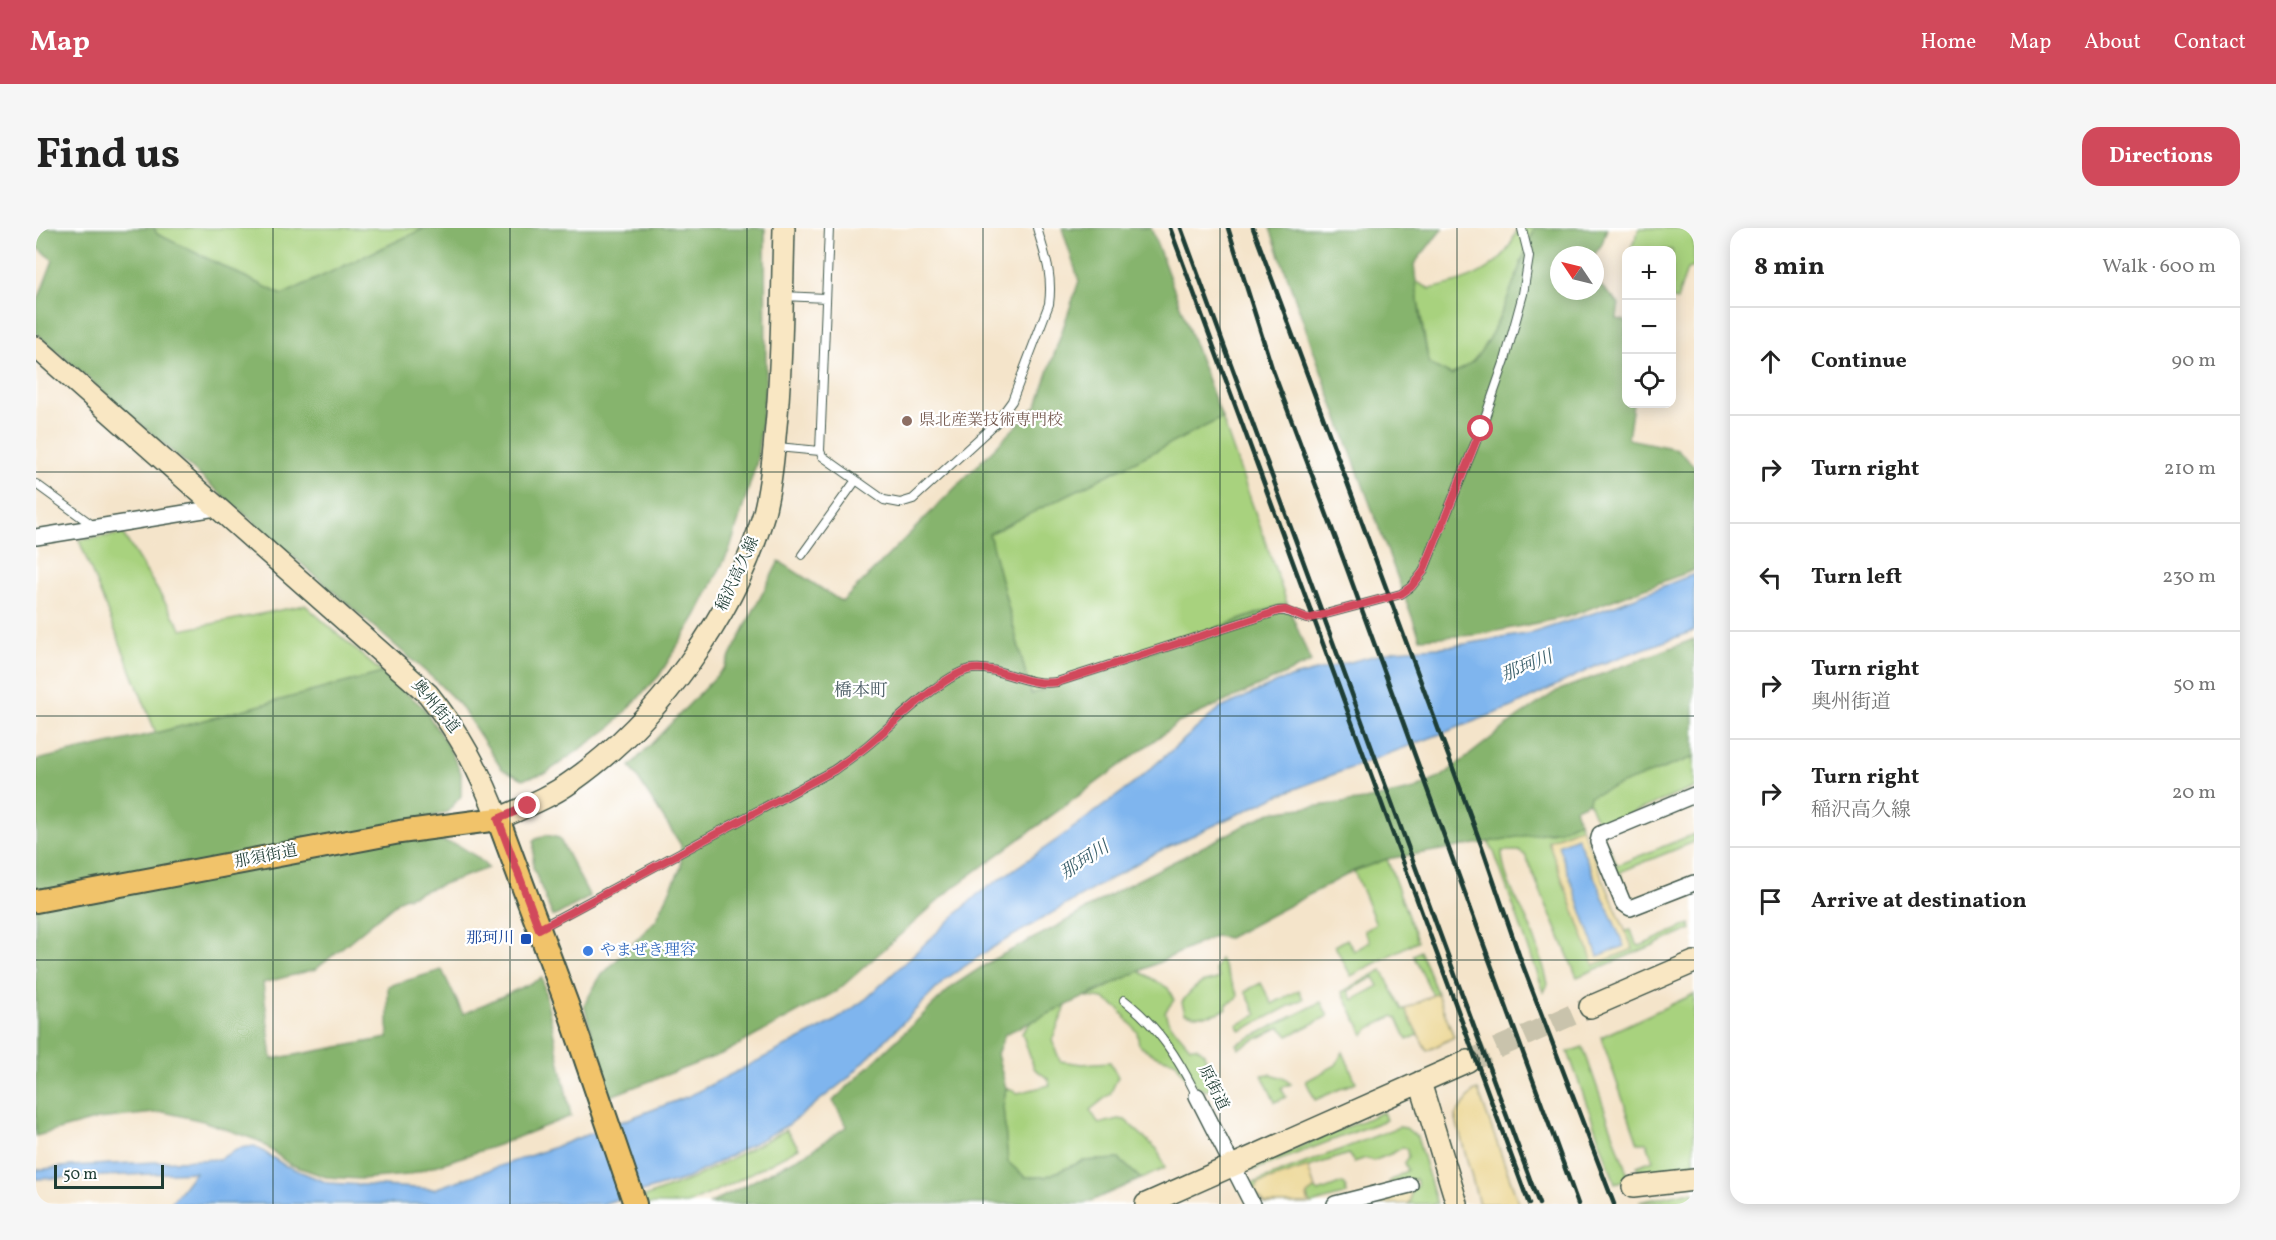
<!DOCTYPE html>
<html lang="en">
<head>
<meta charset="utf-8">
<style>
	:root { --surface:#fff; --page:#f6f6f6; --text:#222; --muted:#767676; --line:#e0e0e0; --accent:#d1495b }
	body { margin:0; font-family:Vollkorn,"Noto Serif JP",serif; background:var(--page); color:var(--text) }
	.controls { position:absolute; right:18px; top:18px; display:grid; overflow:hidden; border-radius:12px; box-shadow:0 3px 15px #0003 }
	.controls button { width:54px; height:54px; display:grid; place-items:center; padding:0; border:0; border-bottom:2px solid var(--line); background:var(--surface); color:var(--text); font:30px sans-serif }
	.compass { position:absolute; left:1514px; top:18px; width:54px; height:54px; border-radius:50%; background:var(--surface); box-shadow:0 3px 15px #0003; rotate:305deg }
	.scale { position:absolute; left:18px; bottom:15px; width:110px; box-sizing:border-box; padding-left:6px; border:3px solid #1f3d34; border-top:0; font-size:16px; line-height:21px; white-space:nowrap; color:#1f3d34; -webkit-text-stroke:4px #fff; paint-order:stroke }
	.stop { position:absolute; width:18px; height:18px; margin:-14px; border:4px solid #d1495b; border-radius:50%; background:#fff }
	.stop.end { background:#d1495b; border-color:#fff; box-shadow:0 2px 6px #0008 }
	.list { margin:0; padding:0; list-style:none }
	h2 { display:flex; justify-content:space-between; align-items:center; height:78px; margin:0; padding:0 24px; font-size:26px }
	h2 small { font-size:20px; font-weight:400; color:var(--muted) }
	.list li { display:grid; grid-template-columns:39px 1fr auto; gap:18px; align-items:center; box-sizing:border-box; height:108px; padding:0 24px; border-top:2px solid var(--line) }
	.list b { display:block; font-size:22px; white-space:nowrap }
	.list p { margin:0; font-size:20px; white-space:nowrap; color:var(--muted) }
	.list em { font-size:20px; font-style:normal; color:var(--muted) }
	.icon { flex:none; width:33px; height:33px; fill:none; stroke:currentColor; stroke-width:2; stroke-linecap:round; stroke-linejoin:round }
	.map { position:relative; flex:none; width:1658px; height:976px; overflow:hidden; border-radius:18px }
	header { display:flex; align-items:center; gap:36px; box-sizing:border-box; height:84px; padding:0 30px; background:var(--accent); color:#fff }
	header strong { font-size:28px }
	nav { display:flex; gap:33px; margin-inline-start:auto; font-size:21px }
	.intro { display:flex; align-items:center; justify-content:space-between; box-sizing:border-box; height:144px; padding:0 36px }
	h1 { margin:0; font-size:42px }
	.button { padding:15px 27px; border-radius:18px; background:var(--accent); color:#fff; font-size:21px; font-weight:700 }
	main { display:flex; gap:36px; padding:0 36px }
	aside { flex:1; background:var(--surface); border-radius:18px; box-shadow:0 3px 15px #0003 }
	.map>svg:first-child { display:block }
	.green { fill:#a8d27e; stroke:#648859; stroke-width:1.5; fill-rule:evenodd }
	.forest { fill:#86b46d; stroke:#527850; stroke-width:1.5 }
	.sand { fill:#eeda9e; stroke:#868c69; stroke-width:1.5 }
	.water { fill:#7fb5ee; stroke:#4f7991; stroke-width:1.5 }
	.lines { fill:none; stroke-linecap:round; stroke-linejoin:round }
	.secondary-tunnel { stroke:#c9c3ac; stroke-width:21; stroke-dasharray:21 10; stroke-linecap:butt }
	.lane-casing { stroke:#3f564a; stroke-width:10 }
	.street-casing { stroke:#3f564a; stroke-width:18 }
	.secondary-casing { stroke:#3f564a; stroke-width:24 }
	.primary-casing { stroke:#3f564a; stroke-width:26 }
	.lane { stroke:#fff; stroke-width:8 }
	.street { stroke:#fff; stroke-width:15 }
	.secondary { stroke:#f9e7c3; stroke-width:21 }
	.primary { stroke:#f1c36a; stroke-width:22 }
	.rail { stroke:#1f3d34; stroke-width:4.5 }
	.route { stroke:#d1495b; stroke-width:8 }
	.grid { fill:none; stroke:#1f3d34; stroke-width:1.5; stroke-opacity:0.55 }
	.education-dot { fill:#8d6e63; stroke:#fff; stroke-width:2 }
	.transit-dot { fill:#1a4fb4; stroke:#fff; stroke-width:2 }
	.shop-dot { fill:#3f7fe0; stroke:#fff; stroke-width:2 }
	.labels { text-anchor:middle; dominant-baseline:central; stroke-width:4.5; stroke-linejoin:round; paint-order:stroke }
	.education-label { font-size:16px; fill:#785e54; stroke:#fff; text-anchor:start }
	.street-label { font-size:16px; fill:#1f3d34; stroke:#fff }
	.transit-label { font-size:16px; fill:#164399; stroke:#fff; text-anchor:end }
	.shop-label { font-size:16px; fill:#366cbe; stroke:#fff; text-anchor:start }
	.water-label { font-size:18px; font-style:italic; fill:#3c616c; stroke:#fff }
	.neighbourhood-label { font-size:18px; fill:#4f6068; stroke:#fff }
</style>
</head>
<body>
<header>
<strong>Map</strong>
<nav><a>Home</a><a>Map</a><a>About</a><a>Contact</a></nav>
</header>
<div class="intro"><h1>Find us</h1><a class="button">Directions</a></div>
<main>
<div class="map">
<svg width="1658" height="976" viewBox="0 0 1658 976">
	<rect width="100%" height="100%" fill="#fff"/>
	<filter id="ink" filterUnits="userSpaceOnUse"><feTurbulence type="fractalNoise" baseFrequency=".0167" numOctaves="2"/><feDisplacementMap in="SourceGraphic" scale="12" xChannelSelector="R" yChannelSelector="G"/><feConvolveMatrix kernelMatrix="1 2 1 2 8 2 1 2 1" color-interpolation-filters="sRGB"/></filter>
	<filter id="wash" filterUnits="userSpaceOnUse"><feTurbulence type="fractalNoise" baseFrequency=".008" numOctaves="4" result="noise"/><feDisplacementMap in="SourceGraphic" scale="24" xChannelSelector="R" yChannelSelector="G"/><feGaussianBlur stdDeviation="1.35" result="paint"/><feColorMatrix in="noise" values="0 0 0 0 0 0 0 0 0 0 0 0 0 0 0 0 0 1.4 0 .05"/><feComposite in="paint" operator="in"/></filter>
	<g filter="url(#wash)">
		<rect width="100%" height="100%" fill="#f4e4ca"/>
		<path class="green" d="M118 0H389L246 67 121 6Z
			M1482 0H1499C1481 40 1466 99 1438 132 1432 138 1422 143 1415 147L1393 136 1379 53 1394 61C1422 55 1449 48 1469 25 1475 18 1478 8 1482 0Z
			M1604 0H1658V39L1651 41 1641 72 1636 71V22H1594Z
			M1186 190 1251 375 995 466 953 306Z
			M87 306 146 402 269 377 346 445 120 505 43 312Z
			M1658 529V560L1563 598 1553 574V568Z
			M1543 593 1545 599 1512 613 1558 737 1597 721 1589 703 1595 702 1600 716 1604 718 1654 696 1656 701 1541 749 1489 627 1483 623H1466C1466 643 1476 663 1485 680 1498 703 1506 731 1512 756L1508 764 1458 624 1452 614 1498 605H1513Z
			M1658 606V614L1584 644 1594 669 1589 666 1569 616 1571 615 1581 637Z
			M1351 631 1381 713 1315 748 1299 718 1311 711 1318 723 1334 714 1328 702 1340 696 1318 643Z
			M1384 723 1401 765 1397 767 1377 727Z
			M1184 731 1202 767 1201 771 1191 776 1190 781C1179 788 1162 789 1149 785L1146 774C1151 767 1160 757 1168 754 1174 753 1177 753 1183 750L1179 741Z
			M1346 742 1366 782 1369 781 1382 807 1371 812 1361 790 1357 788 1334 800 1328 807 1306 764ZM1338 749 1343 758 1317 772 1312 763Z
			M1103 743 1132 760 1138 772 1129 784 1132 793 1154 819H1161L1168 825 1177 857 1170 863 1160 858 1147 846 1140 834 1118 827 1103 817 1101 804 1083 781 1068 771 1052 769Z
			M1225 755 1236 776 1263 762 1267 771 1205 803 1201 797 1221 787 1209 763Z
			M1658 766V939L1623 942 1604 948 1601 938 1617 932 1611 915H1602L1565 809Z
			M1285 774 1292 788 1252 808 1244 799 1203 820 1201 816Z
			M1030 778 1016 812 1024 833 1046 836 1074 834 1082 849 1074 866 1054 882 1063 896 1082 891 1089 892 1121 921 1129 940 1105 951 1083 931 1047 933 1009 949H989L972 934 967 879 970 860 982 865 1014 857 1012 851 998 840 986 805 995 794Z
			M1547 819 1593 951 1579 955 1532 824Z
			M1307 824 1320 854 1279 872 1270 853 1300 837Z
			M1235 846 1247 850 1255 856 1245 860 1250 869 1239 874 1226 847Z
			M1347 884 1350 892 1215 943 1214 940Z
			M1363 899 1370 900 1381 909 1401 976H1371L1374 973 1375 961 1382 958 1380 951 1357 956 1353 954 1371 942 1368 935 1372 930 1371 922 1367 919 1357 925 1337 933 1330 930 1318 934 1312 926 1221 956V960L1216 961 1215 958 1217 955Z
			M750 902 763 920 691 958 651 976H590L656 951Z
			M1306 955 1309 956 1311 966 1275 976 1272 974 1271 967 1279 961 1283 964Z
			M1650 964H1658V975L1603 974Z"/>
		<path class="forest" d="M0 0H118L121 6 246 67 389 0H729L730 155 721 233 694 321 660 388 623 448 574 500 510 545 487 551 466 541 424 477 398 451 0 105V77L17 32 0 19Z
			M1026 0H1115L1186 190 953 306 995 466 1251 375 1275 434 1142 495 918 659 801 763 688 825 572 869 548 777 564 749 620 692 645 639V617L594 538 688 440 743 333 806 374 1001 177 1043 53Z
			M1234 0H1407L1378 36 1384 89 1393 136 1415 147C1422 143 1432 138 1438 132 1466 99 1481 40 1499 0H1571L1566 16 1558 27H1523V63H1559V52L1583 76 1581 91 1590 93V176H1597L1592 211 1641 221 1658 238V342L1531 389 1440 407 1384 410 1296 174Z
			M1658 411V529L1554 568 1553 574 1539 580 1543 593 1524 602 1351 631 1318 643 1192 710 1179 708 969 806 961 826 970 860 967 879 972 934 989 949H1009L1047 933 1083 931 1105 951 1048 976H673L775 923 811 898 797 873 918 757 958 731 1025 696 1086 660 1235 584 1329 572 1379 561 1405 549 1482 489 1521 463Z
			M346 445 387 479 412 518 425 545V568L411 584 354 601 422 617 441 629 452 640 365 671 280 741 227 755 236 831 352 810V758L406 742 427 786 506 750 535 888 462 917 372 947 324 951 290 949 253 936 223 913 167 893 128 884 62 891 0 908V532L120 505Z
			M510 607 523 610 554 669 517 689 497 639 498 612Z"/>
		<path class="sand" d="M1545 599 1597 721 1558 737 1512 613Z
			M1401 765 1418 809 1391 823 1369 781Z
			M1442 862 1483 976H1443L1419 888 1437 864Z
			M1272 939 1279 961 1271 967 1272 973 1275 976H1229L1216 961 1221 960V956Z
			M1375 961 1374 973 1371 976H1319Z"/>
		<path class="water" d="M1658 346V403L1562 437 1476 479 1243 567 1117 626 956 720 910 751 811 851 752 897 652 950 566 976H134L159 944 0 951V942L35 938 183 931 204 920 219 918 248 937 292 955 398 961 516 920 653 868 797 794 831 770 942 666 1022 611 1097 556 1183 481 1246 452 1360 422 1417 418 1496 405 1564 383Z
			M1541 609 1588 718 1562 728 1522 617Z"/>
	</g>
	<g filter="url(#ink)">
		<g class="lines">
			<path class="secondary-tunnel" d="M1432 833 1554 779"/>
			<g class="lane-casing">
				<path id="lane" d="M793 0 784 223 786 228 848 272 864 275 877 271 960 195 976 173 1013 76C1017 46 1009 28 1001 0
					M747 68 790 70
					M741 219 784 223
					M0 256 59 299
					M766 327 820 252
					M504 700 798 542C809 534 821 526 832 517 853 500 911 443 936 441 965 438 990 459 1021 454L1242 383H1249L1271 391 1365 366 1375 359 1387 344 1445 201 1469 132 1487 66 1493 29 1486 1
					M1088 772C1122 798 1142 830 1161 868"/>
			</g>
			<g class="street-casing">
				<path id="street" d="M0 309 180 280
					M1658 567 1564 606 1562 614 1587 675 1594 680 1658 655
					M1161 868 1216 976
					M1299 976 1374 957"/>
			</g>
			<g class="secondary-casing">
				<path id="secondary" d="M0 119 392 466C424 506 444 543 462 591 486 580 513 570 535 554 621 494 699 387 728 285 734 261 737 234 739 209 746 140 746 70 748 0
					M1554 779 1658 734
					M1384 854 1421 976
					M1597 959 1658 952
					M1110 976 1432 833"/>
			</g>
			<g class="primary-casing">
				<path id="primary" d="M0 673 364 604 462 591 532 779 599 976"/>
			</g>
			<use href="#lane" class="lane"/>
			<use href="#street" class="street"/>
			<use href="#secondary" class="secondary"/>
			<use href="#primary" class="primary"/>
			<path class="rail" d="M1134 0 1493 976
				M1145 0 1503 976
				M1192 0 1236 140 1310 338 1542 976
				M1217 0 1446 619 1484 730 1578 976"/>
		</g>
	</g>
	<g class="lines" filter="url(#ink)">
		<path class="route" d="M492 578 462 591 503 701 798 542C809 534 821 526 832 517 853 500 911 443 936 441 965 438 990 459 1022 454L1242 383 1249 382 1271 391 1365 366 1375 359 1387 344 1445 201"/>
	</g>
	<path class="grid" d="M237 0V976M474 0V976M711 0V976M947 0V976M1184 0V976M1421 0V976M0 244H1658M0 488H1658M0 732H1658"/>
	<circle class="education-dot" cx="871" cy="193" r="6"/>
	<rect class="transit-dot" x="484" y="705" width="12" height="12" rx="3"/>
	<circle class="shop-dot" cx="552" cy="723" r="6"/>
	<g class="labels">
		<g class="education-label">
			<text x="883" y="193">県北産業技術専門校</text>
		</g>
		<g class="street-label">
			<text transform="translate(702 346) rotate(-65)">稲沢高久線</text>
			<text transform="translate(399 479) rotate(50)">奥州街道</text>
			<text transform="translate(230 629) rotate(-11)">那須街道</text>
			<text transform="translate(1177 860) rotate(64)">原街道</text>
		</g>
		<g class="transit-label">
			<text x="478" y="711">那珂川</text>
		</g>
		<g class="shop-label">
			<text x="564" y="723">やまぜき理容</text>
		</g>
		<g class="water-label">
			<text transform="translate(1491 439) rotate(-22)">那珂川</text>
			<text transform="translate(1049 633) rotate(-33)">那珂川</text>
		</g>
		<g class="neighbourhood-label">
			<text x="825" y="463">橋本町</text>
		</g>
	</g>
</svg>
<div class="controls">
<button>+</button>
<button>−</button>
<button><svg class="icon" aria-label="locate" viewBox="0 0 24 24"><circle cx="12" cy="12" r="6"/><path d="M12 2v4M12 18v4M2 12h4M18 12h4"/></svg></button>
</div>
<svg class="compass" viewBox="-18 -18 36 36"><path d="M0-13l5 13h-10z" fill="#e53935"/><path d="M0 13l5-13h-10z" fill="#767676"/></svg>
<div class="scale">50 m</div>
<div class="stop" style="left:1445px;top:201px"></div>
<div class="stop end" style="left:492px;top:578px"></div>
</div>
<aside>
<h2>8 min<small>Walk · 600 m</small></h2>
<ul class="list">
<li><svg class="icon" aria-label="ahead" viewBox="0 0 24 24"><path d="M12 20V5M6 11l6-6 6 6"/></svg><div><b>Continue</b></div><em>90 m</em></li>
<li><svg class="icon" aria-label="right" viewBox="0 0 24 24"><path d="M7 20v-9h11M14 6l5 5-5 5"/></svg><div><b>Turn right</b></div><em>210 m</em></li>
<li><svg class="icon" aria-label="left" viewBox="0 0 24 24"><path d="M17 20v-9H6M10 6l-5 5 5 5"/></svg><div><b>Turn left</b></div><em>230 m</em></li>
<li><svg class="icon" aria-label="right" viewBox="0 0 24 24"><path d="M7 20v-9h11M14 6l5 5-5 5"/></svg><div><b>Turn right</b><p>奥州街道</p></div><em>50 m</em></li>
<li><svg class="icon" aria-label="right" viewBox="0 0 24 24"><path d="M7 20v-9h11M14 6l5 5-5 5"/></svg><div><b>Turn right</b><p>稲沢高久線</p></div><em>20 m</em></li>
<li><svg class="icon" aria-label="arrive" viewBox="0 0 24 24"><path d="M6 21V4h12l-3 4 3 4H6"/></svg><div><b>Arrive at destination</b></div></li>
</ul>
</aside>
</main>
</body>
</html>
